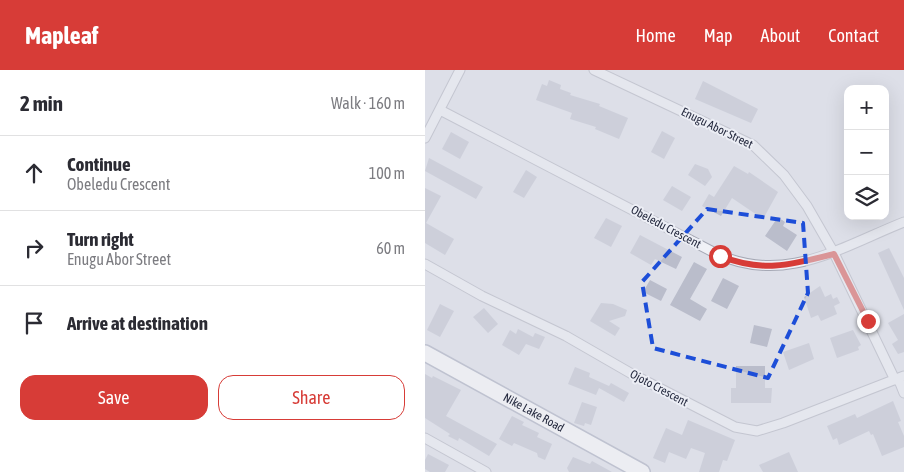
<!DOCTYPE html>
<html lang="en">
<head>
<meta charset="utf-8">
<style>
	:root { --surface:#fff; --page:#f7f7f7; --text:#2b2b33; --muted:#7c7c81; --line:#e1e1e2; --accent:#d73c37 }
	body { margin:0; font-family:"Asap Condensed",sans-serif; background:var(--page); color:var(--text) }
	.controls { position:absolute; right:15px; top:15px; display:grid; overflow:hidden; border-radius:10px; box-shadow:0 5px 20px #0002 }
	.controls button { width:45px; height:45px; display:grid; place-items:center; padding:0; border:0; border-bottom:1px solid var(--line); background:var(--surface); color:var(--text); font:25px sans-serif }
	.stop { position:absolute; width:15px; height:15px; margin:-11px; border:4px solid #d73c37; border-radius:50%; background:#fff }
	.stop.end { background:#d73c37; border-color:#fff; box-shadow:0 1px 5px #0008 }
	.list { margin:0; padding:0; list-style:none }
	h2 { display:flex; justify-content:space-between; align-items:center; height:65px; margin:0; padding:0 20px; font-size:21px }
	h2 small { font-size:16px; font-weight:400; color:var(--muted) }
	.list li { display:grid; grid-template-columns:32px 1fr auto; gap:15px; align-items:center; box-sizing:border-box; height:75px; padding:0 20px; border-top:1px solid var(--line) }
	.list b { display:block; font-size:19px; white-space:nowrap }
	.list p { margin:0; font-size:16px; white-space:nowrap; color:var(--muted) }
	.list em { font-size:16px; font-style:normal; color:var(--muted) }
	.actions { display:flex; gap:10px; padding:15px 20px }
	.actions a { flex:1; padding:11px 0; border:1px solid var(--accent); border-radius:15px; text-align:center; font-size:18px; color:var(--accent) }
	.actions .main { background:var(--accent); color:#fff }
	.icon { flex:none; width:28px; height:28px; fill:none; stroke:currentColor; stroke-width:2; stroke-linecap:round; stroke-linejoin:round }
	.map { position:relative; flex:none; width:479px; height:402px; overflow:hidden }
	header { display:flex; align-items:center; gap:30px; box-sizing:border-box; height:70px; padding:0 25px; background:var(--accent); color:#fff }
	header strong { font-size:24px }
	nav { display:flex; gap:28px; margin-inline-start:auto; font-size:18px }
	main { display:flex }
	aside { flex:1; background:var(--surface) }
	.map>svg:first-child { display:block }
	.building { fill:#babdcb }
	.lines { fill:none; stroke-linecap:round; stroke-linejoin:round }
	.street-casing { stroke:#a6a9b5; stroke-width:11 }
	.primary-casing { stroke:#9ba1b4; stroke-width:18 }
	.street { stroke:#f0f1f6; stroke-width:9 }
	.primary { stroke:#fff; stroke-width:15 }
	.route { stroke:#d73c37; stroke-width:6 }
	.marked { fill:none; stroke:#1d4ed8; stroke-width:4; stroke-dasharray:10 6; stroke-linejoin:round }
	.labels { text-anchor:middle; dominant-baseline:central; stroke-width:4; stroke-linejoin:round; paint-order:stroke }
	.street-label { font-size:12px; fill:#252a3f; stroke:#eceef5 }
</style>
</head>
<body>
<header>
<strong>Mapleaf</strong>
<nav><a>Home</a><a>Map</a><a>About</a><a>Contact</a></nav>
</header>
<main>
<aside>
<h2>2 min<small>Walk · 160 m</small></h2>
<ul class="list">
<li><svg class="icon" aria-label="ahead" viewBox="0 0 24 24"><path d="M12 20V5M6 11l6-6 6 6"/></svg><div><b>Continue</b><p>Obeledu Crescent</p></div><em>100 m</em></li>
<li><svg class="icon" aria-label="right" viewBox="0 0 24 24"><path d="M7 20v-9h11M14 6l5 5-5 5"/></svg><div><b>Turn right</b><p>Enugu Abor Street</p></div><em>60 m</em></li>
<li><svg class="icon" aria-label="arrive" viewBox="0 0 24 24"><path d="M6 21V4h12l-3 4 3 4H6"/></svg><div><b>Arrive at destination</b></div></li>
</ul>
<div class="actions"><a class="main">Save</a><a>Share</a></div>
</aside>
<div class="map">
<svg width="479" height="402" viewBox="0 0 479 402">
	<rect width="100%" height="100%" fill="#dddfe8"/>
	<path class="building" d="M124 10 136 15 135 19 146 23 145 25 175 34 174 36 203 48 194 69 170 59 171 57 145 49 147 43 111 30 117 14 122 16Z
		M278 11 333 39 326 53 270 29Z
		M237 61 250 68 239 89 226 82Z
		M26 62 44 72 35 89 17 79Z
		M4 88 58 117 51 129 0 101Z
		M270 94 283 99 287 107 280 116 263 105Z
		M309 96 323 104 324 102 353 122 338 149 307 128 296 146 277 136 284 124 289 127Z
		M101 100 112 107 99 128 88 122Z
		M247 116 266 127 257 141 238 130Z
		M0 118 16 126 1 153 29 169 20 185 0 173Z
		M353 147 360 152 358 156 372 165 362 181 340 166Z
		M181 148 197 156 186 177 169 168Z
		M215 165 257 187 251 199 230 189 226 195 205 183Z
		M464 178 479 208V240L453 183Z
		M269 192 282 199 265 229 282 239 275 251 245 235Z
		M298 208 314 216 302 239 286 231Z
		M225 210 242 219 236 231 218 222Z
		M395 216 400 227 406 224 408 229 412 227 415 233 409 236 412 244 396 251 393 245 386 248 379 227Z
		M176 233 188 234 202 240 200 246 184 251 195 258 190 266 165 251Z
		M15 234 29 241 15 267 2 260Z
		M59 238 73 254 63 263 48 247Z
		M479 244V282L473 284 467 274 473 270 463 253Z
		M329 255 347 259 342 277 325 273Z
		M93 259 108 267 110 263 120 267 114 279 101 274 94 285 77 275 85 260 91 264Z
		M428 260 436 275 433 277 434 280 412 288 405 268Z
		M384 273 389 289 364 300 358 282Z
		M311 296H340V318H347L346 333H306V318H311Z
		M150 297 165 303 164 307 184 316 186 313 204 323 199 332 174 318 171 325 143 314Z
		M0 304 7 308 8 306 36 320 21 346 72 374 64 386 34 368 33 371 23 366 25 364 0 348Z
		M468 331 476 351 473 352 479 366V377L457 386 448 364 446 365 444 361 414 375 412 368 408 370 402 356 430 344 432 348Z
		M157 332 172 337 166 355 160 353 159 356 149 353Z
		M87 346 99 352 97 355 114 363 112 367 127 374 120 390 113 387 112 383 89 373 87 376 74 369Z
		M263 350 310 370 302 391 298 390 294 402H274L280 383 266 378 261 389 244 382 240 393 228 388 241 358 257 365Z
		M364 382 373 402H338L334 395Z
		M3 384 24 395 20 402H5L0 399V390Z
		M148 387 165 394 167 391 187 402H144L142 398Z"/>
	<g class="lines">
		<g class="street-casing">
			<path id="street" d="M169 0 328 75 359 105 382 136 409 183 470 310
				M15 40 290 183C359 216 416 177 479 152
				M0 68 35 0
				M0 194 57 226 141 266 207 304 310 357 332 361 358 353 479 306
				M473 308 479 323
				M0 368 61 402"/>
		</g>
		<g class="primary-casing">
			<g id="primary">
				<path id="s1" d="M0 283 217 402"/>
			</g>
		</g>
		<use href="#street" class="street"/>
		<use href="#primary" class="primary"/>
	</g>
	<g class="lines">
		<path class="route" d="M295 186C338 203 366 195 409 184L443 251"/>
	</g>
	<path d="M0 0H479V402H0ZM282 139 378 153 383 223 343 308 228 278 217 212Z" fill="#dddfe8" fill-opacity=".55" fill-rule="evenodd"/>
	<path class="marked" d="M282 139 378 153 383 223 343 308 228 278 217 212Z"/>
	<g class="labels">
		<g class="street-label">
			<text transform="translate(292 58) rotate(26)">Enugu Abor Street</text>
			<text transform="translate(241 157) rotate(28)">Obeledu Crescent</text>
			<text transform="translate(234 318) rotate(28)">Ojoto Crescent</text>
			<text stroke="none"><textPath href="#s1" startOffset="124">Nike Lake Road</textPath></text>
		</g>
	</g>
</svg>
<div class="controls">
<button>+</button>
<button>−</button>
<button><svg class="icon" aria-label="layers" viewBox="0 0 24 24"><path d="M12 4l9 5-9 5-9-5zM3 14l9 5 9-5"/></svg></button>
</div>
<div class="stop" style="left:295px;top:186px"></div>
<div class="stop end" style="left:443px;top:251px"></div>
</div>
</main>
</body>
</html>
